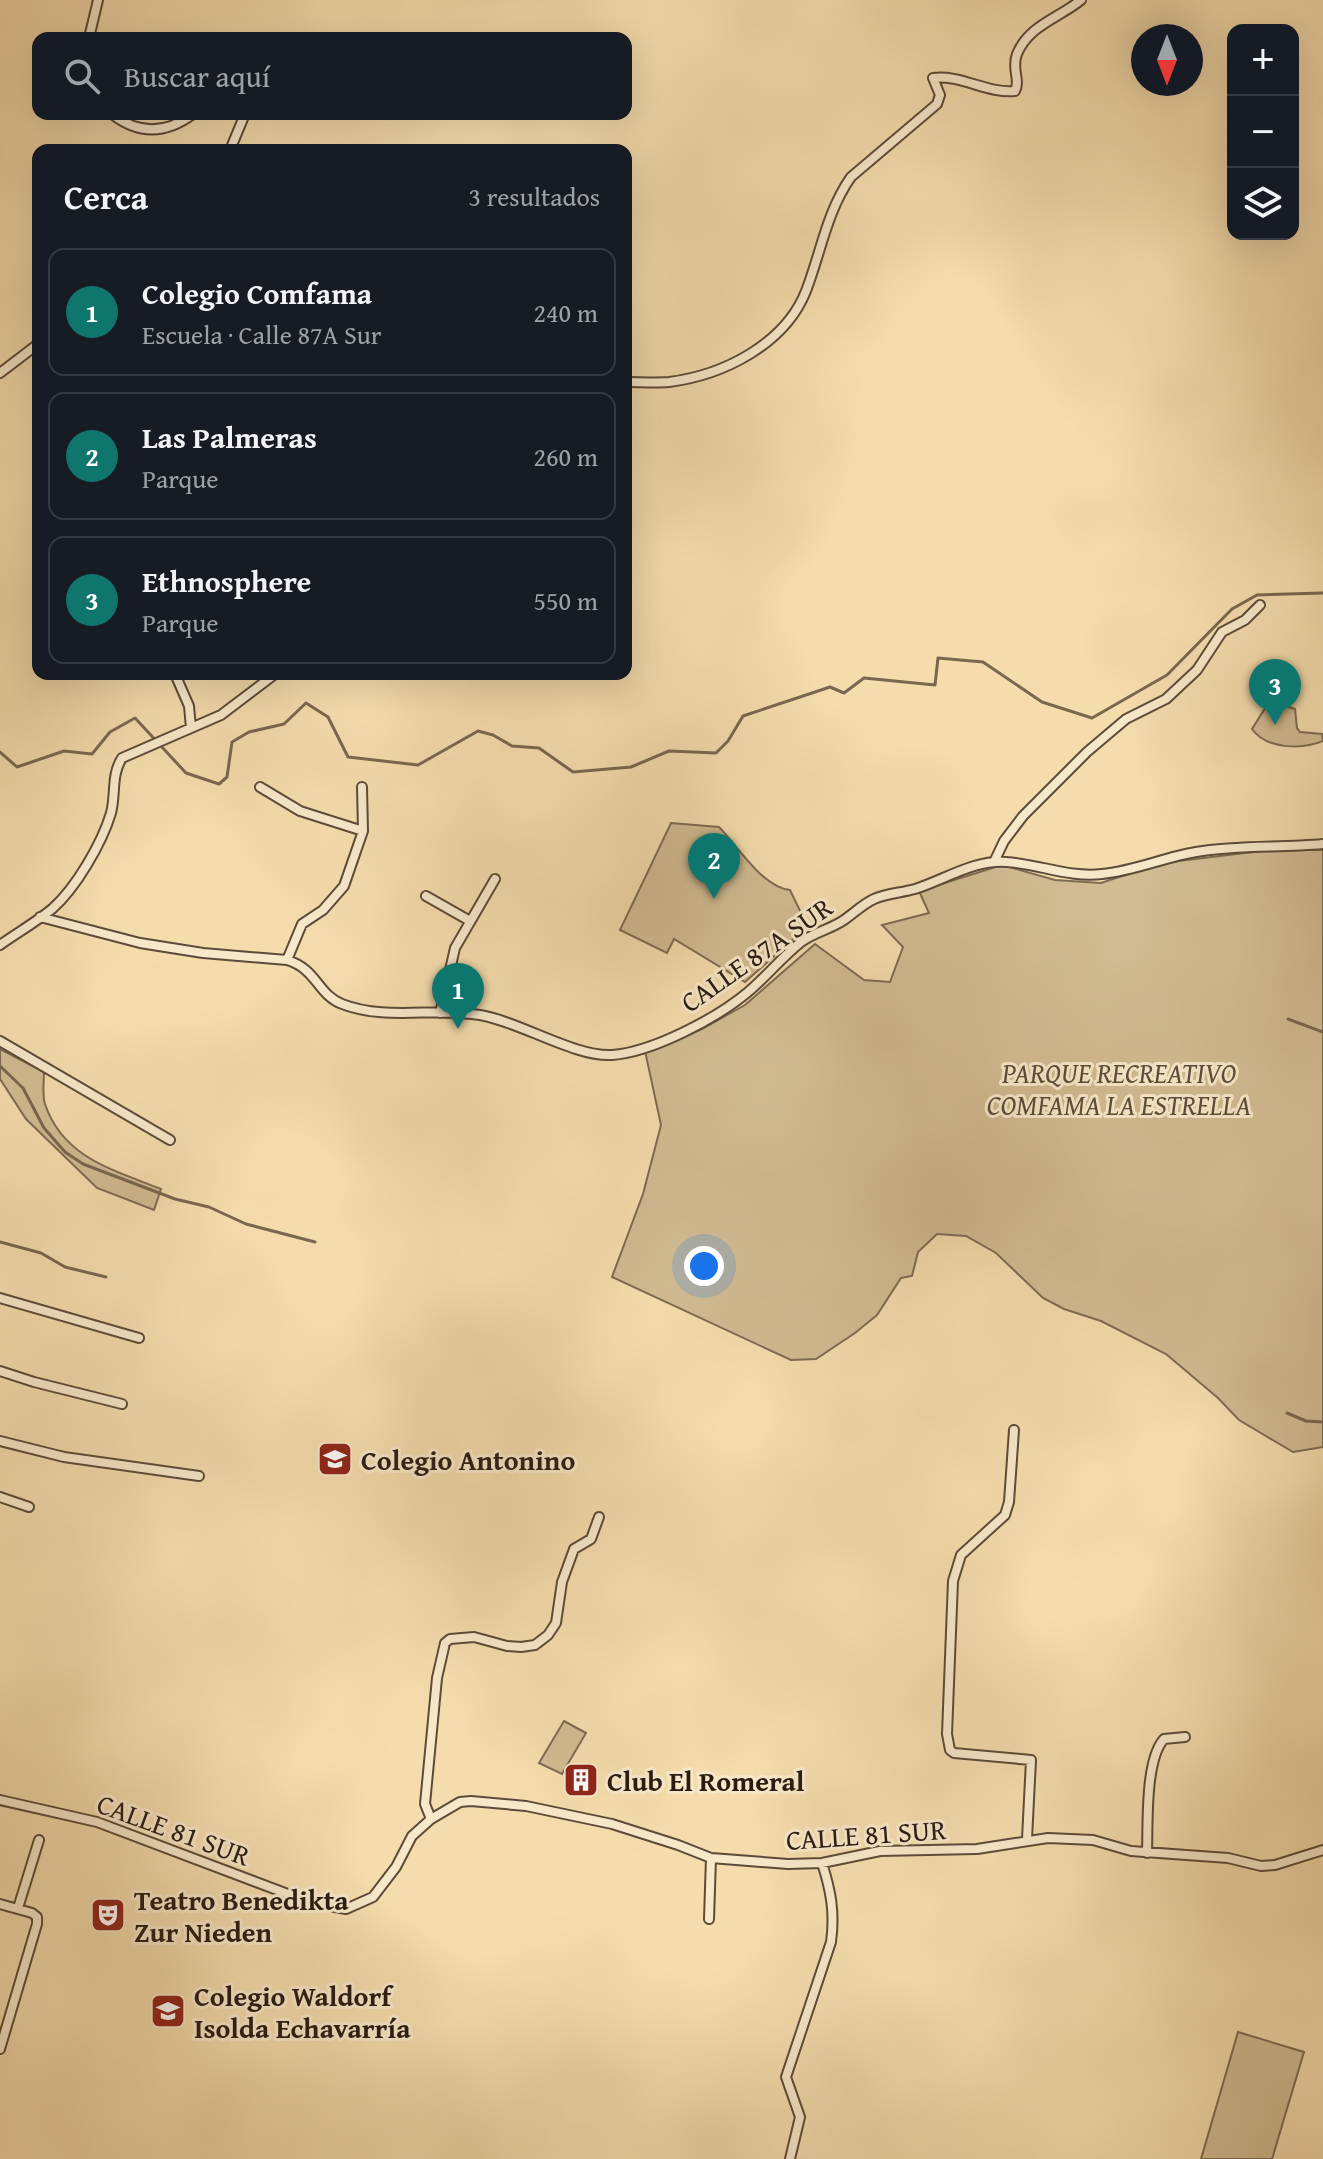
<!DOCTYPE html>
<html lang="es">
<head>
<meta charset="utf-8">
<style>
	:root { --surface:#171b24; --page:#242831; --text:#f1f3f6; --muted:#9ea1a6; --line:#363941; --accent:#0f766e }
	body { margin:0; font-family:"Gentium Book Plus",serif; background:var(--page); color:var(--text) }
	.controls { position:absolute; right:24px; top:24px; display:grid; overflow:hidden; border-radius:16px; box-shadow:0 8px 32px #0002 }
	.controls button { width:72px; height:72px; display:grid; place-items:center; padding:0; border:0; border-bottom:2px solid var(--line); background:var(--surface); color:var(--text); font:40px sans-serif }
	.compass { position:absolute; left:1131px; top:24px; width:72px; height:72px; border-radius:50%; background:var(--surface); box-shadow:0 8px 32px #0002; rotate:180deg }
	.you { position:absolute; left:704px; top:1266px; width:28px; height:28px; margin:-20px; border:6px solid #fff; border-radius:50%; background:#1a73e8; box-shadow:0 0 0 12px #1a73e833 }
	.badge { display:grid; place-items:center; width:52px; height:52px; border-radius:50%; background:var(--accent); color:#fff; font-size:26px; font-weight:700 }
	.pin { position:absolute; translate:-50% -66px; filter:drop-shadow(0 2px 4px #0008) }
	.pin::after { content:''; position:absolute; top:42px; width:28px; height:24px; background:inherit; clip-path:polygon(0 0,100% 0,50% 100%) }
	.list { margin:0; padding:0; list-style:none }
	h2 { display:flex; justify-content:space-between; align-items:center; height:104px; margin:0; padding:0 32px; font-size:34px }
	h2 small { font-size:26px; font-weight:400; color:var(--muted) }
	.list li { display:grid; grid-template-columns:52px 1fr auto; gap:24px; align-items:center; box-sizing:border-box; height:128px; margin:0 16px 16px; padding:0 16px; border:2px solid var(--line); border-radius:16px }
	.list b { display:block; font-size:30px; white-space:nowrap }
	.list p { margin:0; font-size:26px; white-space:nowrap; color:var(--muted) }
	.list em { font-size:26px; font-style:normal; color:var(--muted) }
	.icon { flex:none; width:44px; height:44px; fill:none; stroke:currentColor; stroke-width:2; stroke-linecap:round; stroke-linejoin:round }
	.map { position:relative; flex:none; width:1323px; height:2159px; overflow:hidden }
	.search { position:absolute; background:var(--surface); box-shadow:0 8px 32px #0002; left:32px; top:32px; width:600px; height:88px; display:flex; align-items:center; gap:20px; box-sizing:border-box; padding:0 28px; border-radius:16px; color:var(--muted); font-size:30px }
	.panel { position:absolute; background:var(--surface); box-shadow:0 8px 32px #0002; left:32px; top:144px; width:600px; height:536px; border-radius:16px }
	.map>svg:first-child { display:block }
	.green { fill:#d1bb92; stroke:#7d6b52; stroke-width:2 }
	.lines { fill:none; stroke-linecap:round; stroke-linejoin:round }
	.stream { stroke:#79674f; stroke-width:3 }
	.minor-casing { stroke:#5c4b38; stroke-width:12 }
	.minor { stroke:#f8e8ca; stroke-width:8 }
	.labels { text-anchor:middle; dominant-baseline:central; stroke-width:6; stroke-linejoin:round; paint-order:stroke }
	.street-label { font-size:28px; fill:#291b11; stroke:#f8e8ca }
	.park-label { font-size:28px; font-style:italic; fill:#5b4b38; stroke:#f8e8ca }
	.poi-label { font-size:28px; font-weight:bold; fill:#291b11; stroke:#f8e8ca; text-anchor:start }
</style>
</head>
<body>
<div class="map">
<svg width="1323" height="2159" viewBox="0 0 1323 2159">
	<rect width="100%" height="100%" fill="#f4dcad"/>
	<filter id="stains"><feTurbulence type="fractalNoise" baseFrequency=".0025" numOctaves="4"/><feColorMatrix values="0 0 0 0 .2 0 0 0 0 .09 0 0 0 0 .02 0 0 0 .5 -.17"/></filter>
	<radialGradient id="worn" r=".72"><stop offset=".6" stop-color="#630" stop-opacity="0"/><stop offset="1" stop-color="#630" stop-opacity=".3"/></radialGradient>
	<path class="green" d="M1269 702H1276L1295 709 1297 728 1300 732 1322 734 1323 741C1302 750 1266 749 1252 729Z
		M671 823 719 827C738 846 762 887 790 890L805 921 796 926 801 932 745 982 674 939 667 953 620 930Z
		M1270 850H1323V1447L1293 1452 1239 1420 1218 1398 1166 1354 1101 1321 1064 1309 1043 1298 996 1253 966 1236 937 1234 918 1252 912 1276 901 1278 877 1315 855 1333 816 1359 791 1360 612 1277 643 1194 661 1125 645 1051 700 1030 745 1005 815 944 864 980 890 982 903 947 882 925 929 913 919 891 1002 865 1055 880 1101 883 1162 863Z
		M0 1049 44 1072C44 1082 42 1095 45 1104 63 1158 114 1170 161 1189L154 1210 97 1188 26 1119 0 1079Z
		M564 1721 586 1733 562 1774 539 1763Z
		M1238 2032 1304 2052 1272 2159H1201Z"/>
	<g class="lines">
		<path class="stream" d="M0 752 17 767 64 751 92 754 110 732 135 718 186 773 219 784 227 777 232 742 249 732 284 724 306 703 328 717 348 757 418 765 478 731 493 735 512 746 539 748 573 772 631 767 669 751 716 753 728 741 743 716 830 687 844 693 864 678 935 685 938 658 983 662 1042 702 1092 718 1167 675 1232 609 1257 595 1323 593
			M1288 1019 1323 1032
			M0 1066 23 1088 44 1128 65 1152 83 1164 175 1199 209 1207 246 1224 315 1242
			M0 1242 41 1253 65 1267 106 1277
			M1287 1413 1306 1421 1323 1422"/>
		<g class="minor-casing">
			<path id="minor" d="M89 38 98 0
				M112 114C139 135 166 134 193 114
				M230 150 245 114
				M0 373 38 344
				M626 382C640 382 655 383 669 382 724 375 785 344 806 291 821 252 827 211 851 177L937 104 940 95 933 78C960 74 988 94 1015 91 1021 80 1011 69 1017 54 1029 25 1059 18 1081 0
				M175 674 189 706 191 728
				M260 787 300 811 363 831
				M994 862 1004 841 1023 816 1087 752 1126 719 1166 699 1197 670 1222 632 1245 620 1260 605
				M426 896 470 921
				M40 917 140 943 203 953 287 960C317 969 317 994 342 1004 386 1021 434 1007 480 1015 521 1022 574 1057 612 1055 653 1052 717 1018 748 992 767 976 782 957 801 942 815 932 831 929 844 920 854 913 863 904 874 899 887 893 901 893 915 889 944 880 975 859 1007 862 1039 864 1069 878 1102 874 1134 871 1165 857 1196 852 1239 845 1280 848 1323 844
				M0 945C17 933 36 922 52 909 76 888 102 843 111 813 116 794 111 775 122 758L221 715 275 674
				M287 960 302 924 323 910 344 886 363 831 362 787
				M440 1013 455 948 495 879
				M0 1041 170 1140
				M0 1298 139 1338
				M0 1371 34 1382 122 1404
				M1014 1430 1009 1502 1005 1515 961 1555 953 1581 947 1734 950 1750 954 1753 1031 1760 1027 1839
				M0 1441 64 1457 199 1476
				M0 1497 29 1507
				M0 1800 97 1822 309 1902 346 1909 373 1897 396 1867 412 1836 431 1819 460 1802 471 1801 526 1806 612 1824 678 1845 711 1858 788 1864 822 1863 880 1851 977 1849 1048 1838 1093 1840 1131 1851 1228 1858 1261 1866 1275 1865 1323 1850
				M431 1819 425 1804 437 1678 445 1643 450 1639 474 1637 507 1646 521 1647 535 1645 548 1635 556 1623 562 1582 574 1549 591 1539 599 1517
				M1147 1853C1148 1824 1145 1760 1164 1739L1185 1737
				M0 1904 32 1913 37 1917V1924L0 2049
				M18 1908 39 1840
				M709 1919 711 1858
				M790 2159 800 2117 786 2077 831 1942C835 1913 831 1891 822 1863"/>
		</g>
		<use href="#minor" class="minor"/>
	</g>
	<defs>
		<g id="school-square" transform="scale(1.8)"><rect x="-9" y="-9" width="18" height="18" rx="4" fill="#8f2418" stroke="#f8e8ca"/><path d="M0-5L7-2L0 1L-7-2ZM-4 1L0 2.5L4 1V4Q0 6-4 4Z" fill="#fff"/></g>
		<g id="building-square" transform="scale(1.8)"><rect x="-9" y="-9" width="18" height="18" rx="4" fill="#8f2418" stroke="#f8e8ca"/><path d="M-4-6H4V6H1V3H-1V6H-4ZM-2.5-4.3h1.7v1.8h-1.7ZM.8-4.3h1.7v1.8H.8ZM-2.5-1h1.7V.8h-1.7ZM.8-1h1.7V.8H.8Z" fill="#fff"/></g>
		<g id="theatre-square" transform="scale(1.8)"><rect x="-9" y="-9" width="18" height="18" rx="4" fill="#8f2418" stroke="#f8e8ca"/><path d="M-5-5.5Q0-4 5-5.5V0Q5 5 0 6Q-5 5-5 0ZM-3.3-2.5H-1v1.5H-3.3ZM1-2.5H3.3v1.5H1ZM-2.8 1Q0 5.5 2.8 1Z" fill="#fff"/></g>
	</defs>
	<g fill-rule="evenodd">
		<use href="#school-square" x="335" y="1459"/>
		<use href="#building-square" x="581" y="1780"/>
		<use href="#theatre-square" x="108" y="1915"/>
		<use href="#school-square" x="168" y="2011"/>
	</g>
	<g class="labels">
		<g class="street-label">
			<text transform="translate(756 954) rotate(-35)">CALLE 87A SUR</text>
			<text transform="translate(174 1829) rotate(20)">CALLE 81 SUR</text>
			<text transform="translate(866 1834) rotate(-4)">CALLE 81 SUR</text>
		</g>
		<g class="park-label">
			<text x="1119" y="1072">PARQUE RECREATIVO<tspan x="1119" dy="32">COMFAMA LA ESTRELLA</tspan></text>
		</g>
		<g class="poi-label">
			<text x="361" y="1459">Colegio Antonino</text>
			<text x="607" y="1780">Club El Romeral</text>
			<text x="134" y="1899">Teatro Benedikta<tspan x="134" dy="32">Zur Nieden</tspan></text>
			<text x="194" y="1995">Colegio Waldorf<tspan x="194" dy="32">Isolda Echavarría</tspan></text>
		</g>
	</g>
	<rect width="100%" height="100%" filter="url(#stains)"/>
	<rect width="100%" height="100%" fill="url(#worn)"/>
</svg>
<div class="controls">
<button>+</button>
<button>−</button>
<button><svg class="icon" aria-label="layers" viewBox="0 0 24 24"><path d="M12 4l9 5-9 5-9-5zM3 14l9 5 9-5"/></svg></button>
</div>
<svg class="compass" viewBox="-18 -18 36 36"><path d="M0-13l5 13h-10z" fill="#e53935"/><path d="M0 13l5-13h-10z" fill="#9ea1a6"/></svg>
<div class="you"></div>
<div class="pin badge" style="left:458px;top:1029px">1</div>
<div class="pin badge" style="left:714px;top:899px">2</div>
<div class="pin badge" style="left:1275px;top:725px">3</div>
<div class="search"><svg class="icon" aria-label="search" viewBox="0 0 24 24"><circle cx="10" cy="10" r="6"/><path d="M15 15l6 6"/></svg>Buscar aquí</div>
<section class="panel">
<h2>Cerca<small>3 resultados</small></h2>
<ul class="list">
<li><span class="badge">1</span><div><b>Colegio Comfama</b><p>Escuela · Calle 87A Sur</p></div><em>240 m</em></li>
<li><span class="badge">2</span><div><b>Las Palmeras</b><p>Parque</p></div><em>260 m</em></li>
<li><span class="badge">3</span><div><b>Ethnosphere</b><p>Parque</p></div><em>550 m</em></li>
</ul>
</section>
</div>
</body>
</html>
